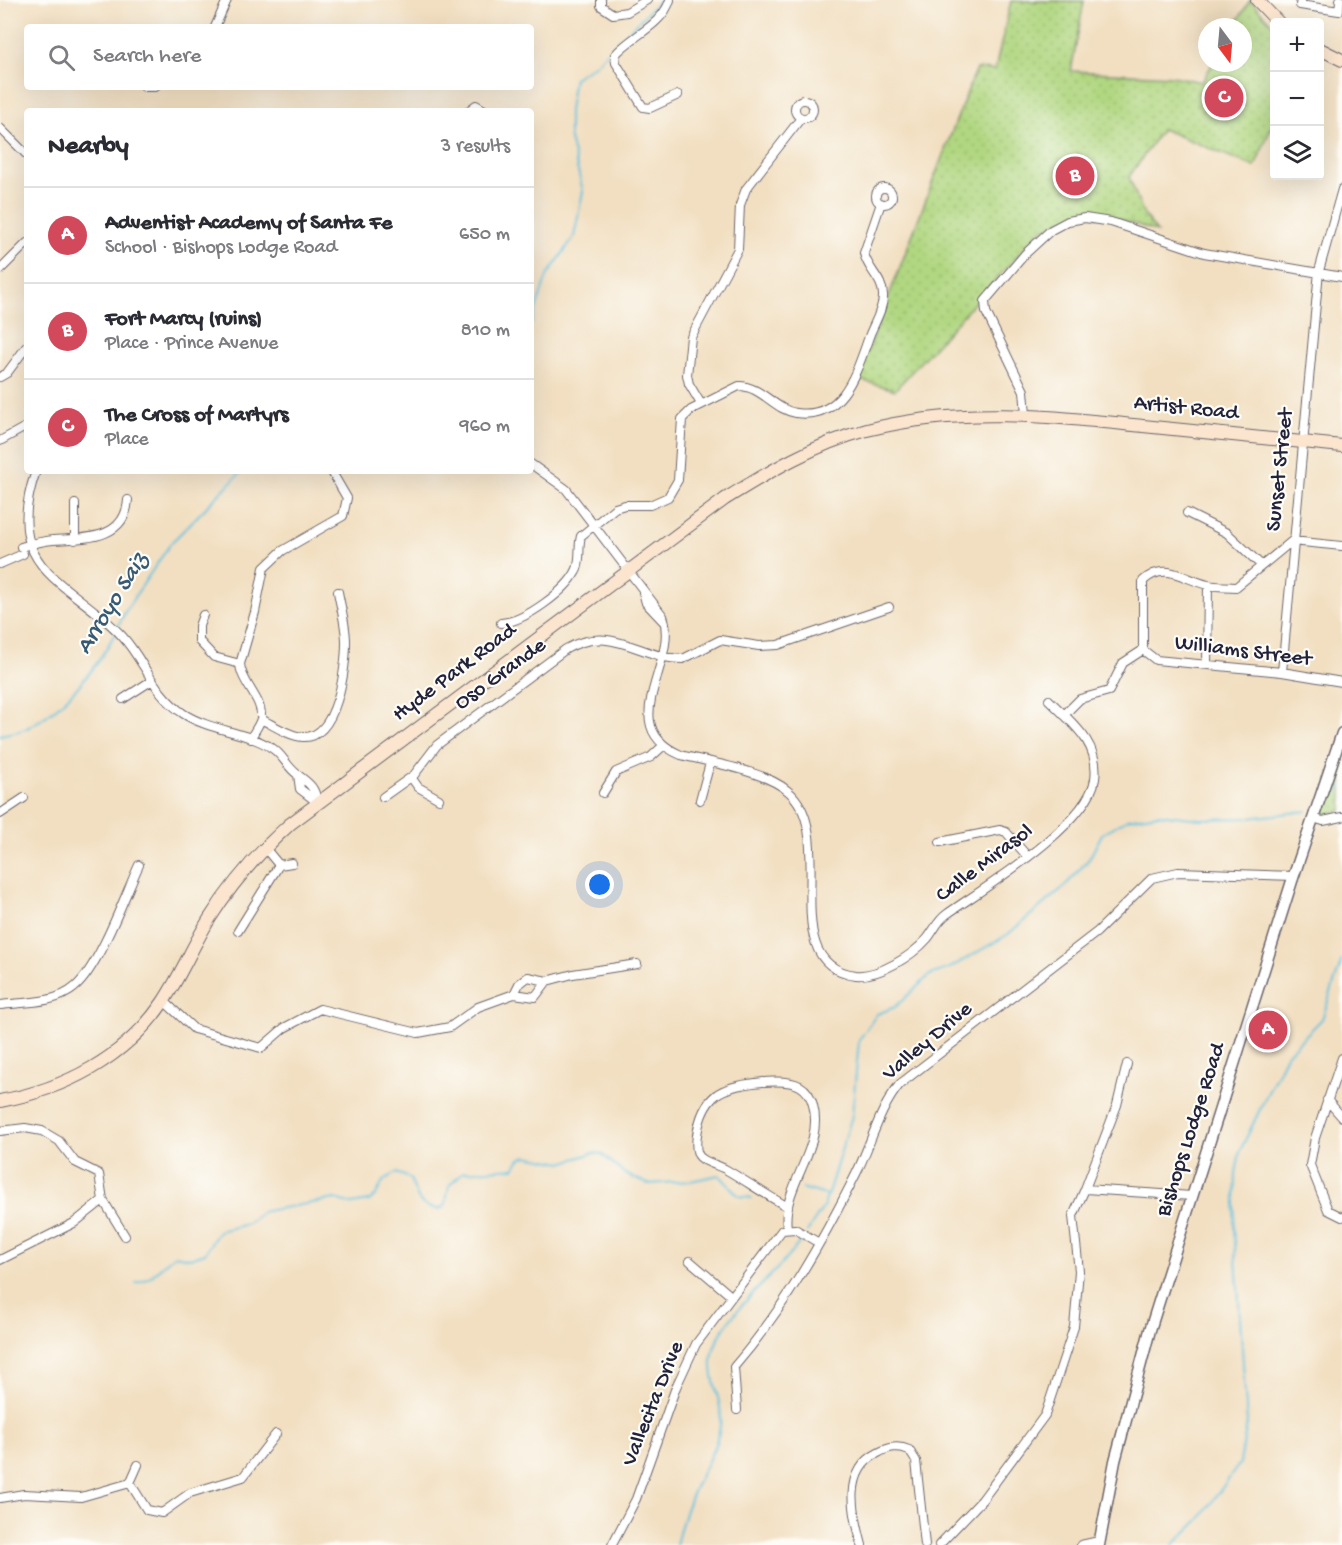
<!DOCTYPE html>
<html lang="en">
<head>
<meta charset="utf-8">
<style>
	:root { --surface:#fff; --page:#f2f2f3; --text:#2b2b33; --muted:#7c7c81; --line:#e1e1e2; --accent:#d1495b }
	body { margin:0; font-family:"Gochi Hand",sans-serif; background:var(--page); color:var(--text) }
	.controls { position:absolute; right:18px; top:18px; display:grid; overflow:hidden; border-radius:6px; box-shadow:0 6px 24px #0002 }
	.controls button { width:54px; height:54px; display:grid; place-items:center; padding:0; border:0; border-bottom:2px solid var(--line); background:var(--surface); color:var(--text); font:30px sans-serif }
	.compass { position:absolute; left:1198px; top:18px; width:54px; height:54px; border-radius:50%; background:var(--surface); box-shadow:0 6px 24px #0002; rotate:164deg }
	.you { position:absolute; left:600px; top:885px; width:21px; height:21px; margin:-15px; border:4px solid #fff; border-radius:50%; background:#1a73e8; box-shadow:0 0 0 9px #1a73e833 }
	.badge { display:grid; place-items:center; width:39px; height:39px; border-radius:50%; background:var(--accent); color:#fff; font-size:20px; font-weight:700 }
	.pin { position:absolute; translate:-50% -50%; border:3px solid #fff; box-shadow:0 2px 6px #0006 }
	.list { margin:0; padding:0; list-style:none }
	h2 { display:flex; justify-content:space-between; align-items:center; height:78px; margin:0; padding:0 24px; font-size:26px }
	h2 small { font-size:20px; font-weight:400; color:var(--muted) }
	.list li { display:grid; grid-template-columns:39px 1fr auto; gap:18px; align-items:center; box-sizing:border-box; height:96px; padding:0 24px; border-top:2px solid var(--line) }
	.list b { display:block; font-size:22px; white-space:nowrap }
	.list p { margin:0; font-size:20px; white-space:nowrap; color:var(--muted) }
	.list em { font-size:20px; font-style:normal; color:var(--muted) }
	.icon { flex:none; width:33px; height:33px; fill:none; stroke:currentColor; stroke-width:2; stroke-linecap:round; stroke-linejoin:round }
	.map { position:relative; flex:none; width:1342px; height:1545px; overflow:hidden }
	.search { position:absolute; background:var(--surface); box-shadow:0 6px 24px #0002; left:24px; top:24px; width:510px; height:66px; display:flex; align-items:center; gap:15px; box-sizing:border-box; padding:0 21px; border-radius:6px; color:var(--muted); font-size:22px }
	.panel { position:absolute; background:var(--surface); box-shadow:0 6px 24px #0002; left:24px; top:108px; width:510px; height:366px; border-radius:6px }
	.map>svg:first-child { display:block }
	.grass { fill:url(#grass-dots); stroke:#6a7c5e; stroke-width:1.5 }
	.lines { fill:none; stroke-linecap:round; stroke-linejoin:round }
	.stream { stroke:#5fbfdd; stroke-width:2 }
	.minor-casing { stroke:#6b646a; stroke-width:10 }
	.tertiary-casing { stroke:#6b646a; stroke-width:13 }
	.secondary-casing { stroke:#6b646a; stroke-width:14 }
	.minor { stroke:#fff; stroke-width:8 }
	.tertiary { stroke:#fff; stroke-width:10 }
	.secondary { stroke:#fbe5cf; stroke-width:12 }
	.labels { text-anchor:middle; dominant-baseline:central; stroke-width:4.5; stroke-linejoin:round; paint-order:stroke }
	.street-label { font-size:22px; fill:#22223b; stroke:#fdfcf7 }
	.water-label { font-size:24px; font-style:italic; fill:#375974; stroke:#fdfcf7 }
</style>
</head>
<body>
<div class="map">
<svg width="1342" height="1545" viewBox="0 0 1342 1545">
	<defs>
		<pattern id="grass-dots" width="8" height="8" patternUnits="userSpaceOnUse" patternTransform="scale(1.5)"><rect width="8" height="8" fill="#b1d781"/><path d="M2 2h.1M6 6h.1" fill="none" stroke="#98b870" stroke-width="1.8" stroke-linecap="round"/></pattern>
	</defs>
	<rect width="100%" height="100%" fill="#fdfcf7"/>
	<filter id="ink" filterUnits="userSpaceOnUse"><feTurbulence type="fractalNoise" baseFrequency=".0167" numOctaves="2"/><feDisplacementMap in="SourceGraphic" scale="12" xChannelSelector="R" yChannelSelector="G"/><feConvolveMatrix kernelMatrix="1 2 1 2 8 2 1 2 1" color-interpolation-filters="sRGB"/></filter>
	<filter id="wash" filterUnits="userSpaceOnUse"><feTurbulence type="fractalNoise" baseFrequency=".008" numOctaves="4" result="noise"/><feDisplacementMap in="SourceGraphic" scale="24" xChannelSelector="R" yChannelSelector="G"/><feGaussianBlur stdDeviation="1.35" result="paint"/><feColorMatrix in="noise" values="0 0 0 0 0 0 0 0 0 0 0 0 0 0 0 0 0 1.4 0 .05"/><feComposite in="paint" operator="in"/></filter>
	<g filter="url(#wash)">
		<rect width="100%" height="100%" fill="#f2dfc1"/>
		<path class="grass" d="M1250 0 1274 26V120L1255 167 1162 129 1129 177 1144 215 1157 232C1108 215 1086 203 1039 232L895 390 857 379 976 69 995 70 1011 1H1084L1071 71 1172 76 1202 82 1213 63H1243V27H1234Z
			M1342 740V810L1326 815 1321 808Z"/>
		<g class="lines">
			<path class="stream" d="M531 324 547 276 574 237 583 191 569 135V110L574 78 596 64 660 0
				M117 628 127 608 171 543 242 471
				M0 735C8 733 20 732 27 728 62 710 98 668 115 633
				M1331 796 1342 787
				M802 1188 826 1195
				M807 1232 824 1206 852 1116 859 1040 877 1014 895 1007 930 975 950 968 1007 935 1065 886 1089 859 1102 834 1127 819 1158 814 1200 819 1248 818 1307 811
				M136 1283C158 1277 158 1266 175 1255L190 1258 205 1253 219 1231 247 1224 262 1212 271 1210 335 1199 352 1204 369 1201 376 1195 384 1180 396 1173 410 1178C417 1194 416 1208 439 1209L445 1206 449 1186 463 1172 514 1168 520 1159 527 1156 562 1163 593 1153 602 1154 625 1174 648 1184 690 1181 719 1175 739 1196 751 1198
				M676 1545C681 1524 687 1504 696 1485 705 1466 717 1447 720 1426 725 1397 702 1373 717 1341 736 1302 779 1274 804 1236
				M1173 1545 1199 1520 1240 1463 1247 1423 1234 1228 1236 1174 1240 1151 1286 1055 1322 1019 1342 960"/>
		</g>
	</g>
	<g filter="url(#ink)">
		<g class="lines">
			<g class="minor-casing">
				<path id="minor" d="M601 0V6L613 14 627 12 647 0
					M670 0C662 26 632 35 615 55L616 63 643 107 650 108 678 95
					M1301 0 1300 5 1339 11 1340 0
					M215 27 227 0
					M145 87H155
					M795 109a9 9 0 1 1 18 0a9 9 0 1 1-18 0Z
					M468 111 476 105 486 111
					M0 128 27 155
					M876 196a8 8 0 1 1 16 0a8 8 0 1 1-16 0Z
					M0 270 27 243
					M0 377 7 373 27 346
					M701 404 689 384 687 375 691 337 738 249 740 205 746 189 801 118
					M1026 414 1024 391 986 312 985 301 1025 254 1051 230 1068 221 1085 218 1111 222 1204 253 1342 277
					M0 441 27 426
					M531 464 566 489 663 616C680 663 612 726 681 755 712 763 765 771 788 791 841 835 772 965 856 975 879 977 912 956 927 939 934 931 937 921 947 914 984 888 1088 825 1095 779 1100 743 1072 723 1049 700
					M36 471C0 572 71 581 122 636 145 661 153 694 184 714 211 731 245 731 272 748 283 755 287 767 297 774 308 783 315 786 317 802
					M75 504V540
					M1187 513 1227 533 1261 565
					M21 547C31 544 42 541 53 540 83 538 125 541 128 500
					M0 564 23 554
					M643 592 646 603 664 622
					M203 615 199 626V641L214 657 240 664
					M501 623C524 622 568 590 577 569 581 558 578 547 581 536L615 508 625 505H650L668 497 678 480 682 419 691 410 739 386C761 386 775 410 796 413 845 420 857 369 870 334 875 322 884 307 883 295 883 279 867 269 864 253L881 203
					M1143 650V581C1165 561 1183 579 1208 585 1217 587 1227 586 1236 587L1292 541 1342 546
					M1143 650 1156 660 1282 672 1342 682
					M1207 665 1208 585
					M1282 672 1319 271 1342 189
					M123 699 151 681
					M1064 715 1080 699 1109 691 1123 663 1143 650
					M261 719C273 725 289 736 303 737 337 739 346 668 346 642 346 626 341 608 338 592
					M251 739C253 732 260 725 261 718 263 699 241 683 240 664L255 612 264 568 282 551 343 516 347 498 333 474
					M298 775 300 789 317 802
					M411 777 418 787 439 799
					M603 793 616 772 651 757 664 745
					M383 797 414 775 437 745 566 649C612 623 641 659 683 659L720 640 759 646 778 645 889 607
					M700 800 710 763
					M0 814 24 798
					M1313 818 1323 821 1342 817
					M940 842 1000 830 1006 832 1028 857
					M265 848 279 865
					M238 931 279 865 292 863
					M514 994 519 984 528 977 547 981 573 974 637 964
					M164 1001 194 1029 261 1048 284 1028 320 1009 418 1033 450 1027 478 1007 514 994 535 997 547 981
					M0 1005C24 1002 56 1004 75 987 99 967 125 895 139 865
					M1342 1058 1315 1138 1310 1165 1328 1210 1342 1217
					M1327 1100 1342 1117
					M0 1131 25 1128 42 1131 59 1141 75 1162 99 1174 103 1200 125 1236
					M1085 1189 1117 1105 1127 1064
					M787 1228C781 1186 825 1148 813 1105 811 1097 807 1090 800 1086 784 1077 731 1083 716 1095 704 1105 699 1120 697 1135 696 1142 695 1152 700 1157 706 1163 718 1165 725 1169 746 1181 766 1195 788 1207
					M0 1260 74 1223 103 1200
					M690 1261 731 1296
					M737 1410 734 1367C784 1309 822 1242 856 1174 871 1144 879 1109 900 1084L1097 932 1152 878 1178 872 1294 876
					M130 1483 138 1465
					M0 1498 24 1494 81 1497 130 1483 147 1510 162 1513 190 1493 243 1477 276 1434
					M612 1545 636 1499 676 1387 696 1344 782 1230 795 1229 819 1243
					M862 1545C854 1515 842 1471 878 1453 889 1447 898 1445 909 1450L916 1461 925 1545
					M939 1545 982 1500 1045 1415 1074 1327 1079 1271 1073 1216 1085 1189 1192 1196
					M1081 1545 1099 1541"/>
			</g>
			<g class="tertiary-casing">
				<path id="tertiary" d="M1099 1545 1115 1461 1150 1330 1292 881 1342 733"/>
			</g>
			<g class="secondary-casing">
				<path id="secondary" d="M1257 0 1278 22
					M1320 49 1342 60
					M0 1101C65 1089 125 1058 163 1002 181 975 193 945 210 918 232 883 259 852 290 824L725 499C770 471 815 444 867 430 959 406 1050 416 1143 426 1209 433 1276 439 1342 446"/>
			</g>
			<use href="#minor" class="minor"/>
			<use href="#tertiary" class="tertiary"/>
			<use href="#secondary" class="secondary"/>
		</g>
	</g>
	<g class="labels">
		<g class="street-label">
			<text transform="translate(1186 409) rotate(6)">Artist Road</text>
			<text transform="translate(1281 470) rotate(-84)">Sunset Street</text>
			<text transform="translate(1243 652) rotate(7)">Williams Street</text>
			<text transform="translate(455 673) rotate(-37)">Hyde Park Road</text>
			<text transform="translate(501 675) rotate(-36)">Oso Grande</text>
			<text transform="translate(985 864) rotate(-37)">Calle Mirasol</text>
			<text transform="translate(928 1042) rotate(-40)">Valley Drive</text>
			<text transform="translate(1192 1130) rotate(-72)">Bishops Lodge Road</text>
			<text transform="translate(654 1404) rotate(-68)">Vallecita Drive</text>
		</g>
		<g class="water-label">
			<text transform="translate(113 604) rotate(-58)">Arroyo Saiz</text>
		</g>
	</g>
</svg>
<div class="controls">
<button>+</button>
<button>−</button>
<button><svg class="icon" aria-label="layers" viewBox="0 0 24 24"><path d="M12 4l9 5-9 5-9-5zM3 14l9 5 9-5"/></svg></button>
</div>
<svg class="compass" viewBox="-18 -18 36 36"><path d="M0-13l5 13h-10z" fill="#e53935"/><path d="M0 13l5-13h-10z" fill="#7c7c81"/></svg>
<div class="you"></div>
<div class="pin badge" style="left:1268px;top:1030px">A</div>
<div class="pin badge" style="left:1075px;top:176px">B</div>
<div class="pin badge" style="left:1224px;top:98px">C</div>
<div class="search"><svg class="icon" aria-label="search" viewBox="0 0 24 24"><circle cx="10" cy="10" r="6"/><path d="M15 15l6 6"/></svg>Search here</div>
<section class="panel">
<h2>Nearby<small>3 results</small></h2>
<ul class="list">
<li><span class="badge">A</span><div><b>Adventist Academy of Santa Fe</b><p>School · Bishops Lodge Road</p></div><em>650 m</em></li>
<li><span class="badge">B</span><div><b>Fort Marcy (ruins)</b><p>Place · Prince Avenue</p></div><em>810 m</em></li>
<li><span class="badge">C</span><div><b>The Cross of Martyrs</b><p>Place</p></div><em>960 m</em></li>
</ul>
</section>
</div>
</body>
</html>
